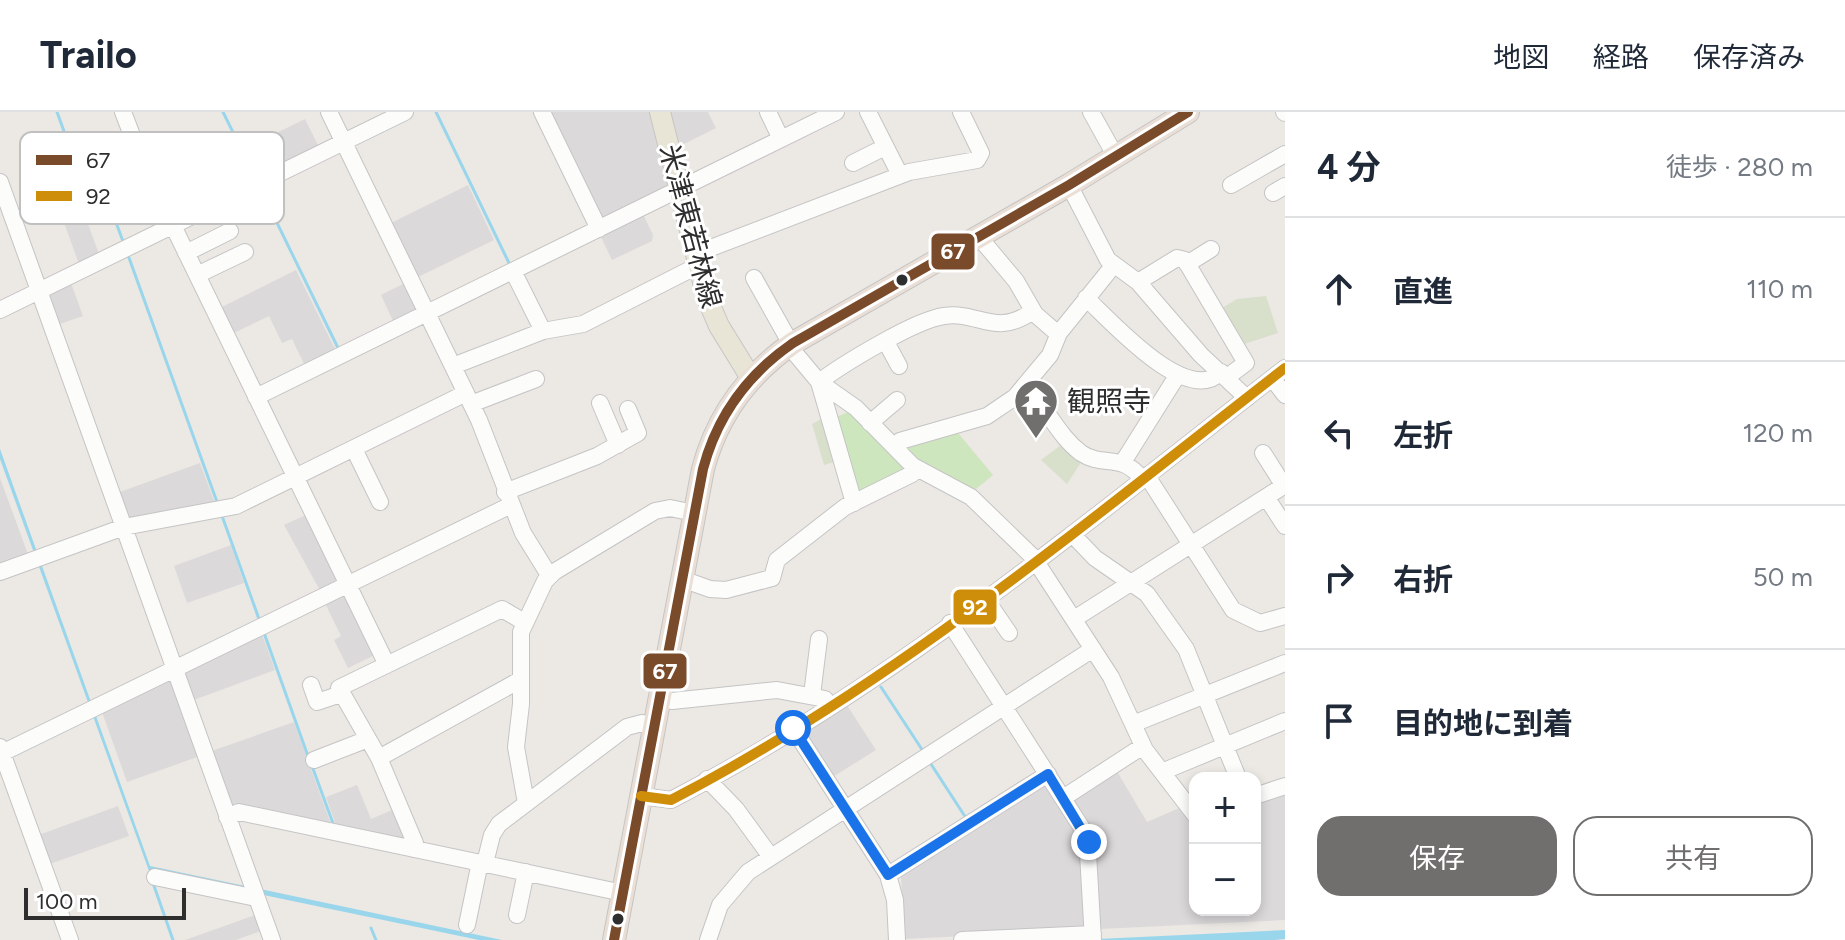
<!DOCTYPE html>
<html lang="ja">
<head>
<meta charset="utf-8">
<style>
	:root { --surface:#fff; --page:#f6f6f7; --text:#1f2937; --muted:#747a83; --line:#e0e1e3; --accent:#706f6e }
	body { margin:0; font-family:Figtree,"Noto Sans JP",sans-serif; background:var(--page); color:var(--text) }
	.controls { position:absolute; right:24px; bottom:24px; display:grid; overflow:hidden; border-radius:16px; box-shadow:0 4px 12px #0003 }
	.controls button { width:72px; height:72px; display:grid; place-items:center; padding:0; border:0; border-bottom:2px solid var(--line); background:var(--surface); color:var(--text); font:40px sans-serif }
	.scale { position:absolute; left:24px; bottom:20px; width:162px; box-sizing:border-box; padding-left:8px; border:4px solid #2e2e2e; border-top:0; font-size:22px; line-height:28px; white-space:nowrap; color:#2e2e2e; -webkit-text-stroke:6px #fff; paint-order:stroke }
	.stop { position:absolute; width:24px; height:24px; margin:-18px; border:6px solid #1a73e8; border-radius:50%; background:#fff }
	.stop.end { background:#1a73e8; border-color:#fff; box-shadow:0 2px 8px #0008 }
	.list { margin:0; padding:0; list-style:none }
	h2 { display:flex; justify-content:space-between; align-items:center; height:104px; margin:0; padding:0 32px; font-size:34px }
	h2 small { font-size:26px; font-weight:400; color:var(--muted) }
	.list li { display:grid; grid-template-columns:52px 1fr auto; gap:24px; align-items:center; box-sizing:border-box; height:144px; padding:0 32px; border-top:2px solid var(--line) }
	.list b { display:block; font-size:30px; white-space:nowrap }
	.list em { font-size:26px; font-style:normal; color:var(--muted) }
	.actions { display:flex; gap:16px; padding:24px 32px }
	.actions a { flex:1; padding:18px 0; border:2px solid var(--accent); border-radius:24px; text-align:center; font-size:28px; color:var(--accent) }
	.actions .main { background:var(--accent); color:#fff }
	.icon { flex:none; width:44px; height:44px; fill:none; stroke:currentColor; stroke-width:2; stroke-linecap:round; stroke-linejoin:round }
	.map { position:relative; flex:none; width:1285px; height:828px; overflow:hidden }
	header { display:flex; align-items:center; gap:48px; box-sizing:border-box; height:112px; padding:0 40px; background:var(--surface); border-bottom:2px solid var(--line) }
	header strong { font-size:38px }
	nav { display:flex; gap:44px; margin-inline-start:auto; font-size:28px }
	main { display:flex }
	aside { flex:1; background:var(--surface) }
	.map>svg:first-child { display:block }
	.industrial { fill:#dcd9db }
	.green { fill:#cee6be }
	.cemetery { fill:#d8e0cc }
	.water { fill:#99d6ec }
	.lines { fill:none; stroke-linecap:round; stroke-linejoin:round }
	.stream { stroke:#99d6ec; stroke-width:3 }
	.minor-casing { stroke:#c5c4c5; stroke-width:18 }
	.major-casing { stroke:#c6c5c4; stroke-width:22 }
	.highway-casing { stroke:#c6c5c4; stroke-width:24 }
	.minor { stroke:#fcfcfb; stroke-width:16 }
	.major { stroke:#e8e4d6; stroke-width:20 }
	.highway { stroke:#eadfd6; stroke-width:22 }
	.bus-1-casing { stroke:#fff; stroke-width:16 }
	.bus-2-casing { stroke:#fff; stroke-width:16 }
	.bus-1 { stroke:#7a4b2a; stroke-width:10 }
	.bus-2 { stroke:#cf8e09; stroke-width:10 }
	.route { stroke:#1a73e8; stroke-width:10 }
	.bus-dot { fill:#2e2e2e; stroke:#fff; stroke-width:3 }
	.labels { text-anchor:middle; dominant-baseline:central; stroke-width:6; stroke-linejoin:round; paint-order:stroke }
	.street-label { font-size:28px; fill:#2e2e2e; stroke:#fff }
	.poi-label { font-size:28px; fill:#2e2e2e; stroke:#fff; text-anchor:start }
	.key { fill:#fff; stroke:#c0c0c0; stroke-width:2 }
	.key-label { font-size:22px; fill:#2e2e2e }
	.line-badge { stroke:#fff; stroke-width:3 }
	.badge-label { font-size:22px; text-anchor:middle; font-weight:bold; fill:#fff }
</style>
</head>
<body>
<header>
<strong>Trailo</strong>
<nav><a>地図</a><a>経路</a><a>保存済み</a></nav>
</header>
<main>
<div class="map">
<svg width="1285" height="828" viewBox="0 0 1285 828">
	<rect width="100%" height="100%" fill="#ece8e4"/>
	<path class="industrial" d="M546 0H653L673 75 602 109Z
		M670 0H708L716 16 680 34Z
		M305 7 320 37 258 67 244 37Z
		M73 70 100 145 80 155 52 77Z
		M468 73 494 128 416 166 389 112Z
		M643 102 653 123 652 129 612 148 600 123Z
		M296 158 336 239 305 254 292 227 282 231 269 204 230 223 218 197Z
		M407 170 417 199 394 211 381 183Z
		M71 171 83 204 57 213 46 183Z
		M200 351 216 394 130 410 117 381Z
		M0 366 29 445 0 455Z
		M308 402 343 472 322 482 284 413Z
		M231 433 244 471 187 491 174 454Z
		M345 476 377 542 348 556 334 528 341 524 323 487Z
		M262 522 275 558 191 589 181 561Z
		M172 566 200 644 127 670 102 600Z
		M845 590 876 638 831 666 801 616Z
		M294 610 332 715 232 695 209 640Z
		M1115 656 1147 710 1184 694 1195 707V798H1255V688L1285 678V808L1100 817 1071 687Z
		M1043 672 1082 731 1087 818 904 827 901 764Z
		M357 673 371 707 397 696 410 728 337 716 326 685Z
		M118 694 129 724 47 753 36 724Z
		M258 802 264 818 236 828H185Z"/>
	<path class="green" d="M851 299 904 353 906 359 859 383 836 305Z
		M953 315 993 363 971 381 915 350 901 332Z"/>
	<path class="cemetery" d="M1266 184 1278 221 1241 233 1222 196 1237 187Z
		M825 305 838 349 824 353 812 312Z
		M1065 330 1084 346 1067 372 1041 348Z"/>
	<path class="water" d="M0 337 150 754 502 828H479L149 759 0 347Z
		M1285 818V827L1274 828H1077Z"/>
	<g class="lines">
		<path class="stream" d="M57 0 81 66 98 62 124 132
			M223 0 256 67
			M436 0 509 151
			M261 78 338 236
			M128 143 217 390
			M221 401 259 507
			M263 518 309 647
			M881 575 923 639
			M929 649 966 706
			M312 654 334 714
			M153 771 173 828
			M371 816 376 828"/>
		<g class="minor-casing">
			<path id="minor" d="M123 0 143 52 387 553
				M329 0 479 308 523 421 549 463
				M542 0 599 117
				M768 0 781 27
				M868 0 900 63
				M1091 0 1116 45
				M1284 0 1285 1
				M221 49 238 83
				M853 51 885 35
				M0 70 272 828
				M1069 73 1108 148 1138 170 1201 243 1247 286
				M1231 73 1285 42
				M1273 81 1285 74
				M979 125 1016 169 1035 202 1058 222
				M186 141 230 119
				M695 142 909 60 977 48 981 41 961 0
				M1187 152 1211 137
				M513 159 543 219
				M197 163 245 140
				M754 166 791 232
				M1138 170 1177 146 1185 148 1246 251 1227 265
				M1086 186C1111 209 1187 295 1221 260
				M0 198 405 0
				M886 230 899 254
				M789 234 819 270 856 296 913 354 971 385 1033 445 1111 565 1145 638 1195 703
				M453 254 543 219 583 212 697 154
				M1272 266 1285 283
				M1024 274C1046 293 1057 323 1081 341 1103 356 1122 340 1142 367
				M256 285 836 0
				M600 291 618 333
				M471 292 536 267
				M870 311 897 288
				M895 335 900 329 987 304 1015 285 1050 243 1059 221 1113 154
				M354 337 380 390
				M1263 341 1284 374
				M1123 350 1177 264
				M1147 364 1233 498 1260 511 1285 504
				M505 380 597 344 638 321 628 297
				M1266 385 1285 414
				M854 391 819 270C843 252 915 208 944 204 980 199 995 226 1033 199
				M1072 422 1095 446 1147 482 1186 537 1238 666
				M0 460 124 415 236 394 466 281
				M682 467 710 477 726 478 772 466 777 448 845 395 912 362 915 355
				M985 486 1009 521
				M1074 507 1285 373
				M950 511 1087 724 1093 828
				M311 573 317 590 341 582
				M812 583 819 527
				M660 586 672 589 777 578 825 587 830 595
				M1133 612 1285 551
				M793 616 888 763 895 788 897 828
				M0 635 70 828
				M0 642 511 393
				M379 646 520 568
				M314 648 368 627
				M1164 659 1285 609
				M707 667 736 697 771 745
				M641 684 671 688C893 573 1088 409 1285 256
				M1255 684 1285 674
				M1063 686 1143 634
				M526 691 516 635 521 592V520L545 469 554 460 655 399 670 396 694 401
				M227 705 239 700 623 781
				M414 737 415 731 379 646 339 576 502 497 524 510
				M485 751 492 723 499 712 627 615 642 611 654 614
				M888 763 1048 662
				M155 765 256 786
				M517 803 526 760
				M467 813 480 750
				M708 828 720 793 748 760 1093 537
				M962 828 1093 822"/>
		</g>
		<g class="major-casing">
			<path id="major" d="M660 0 707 186 719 214 751 266"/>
		</g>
		<g class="highway-casing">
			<path id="highway" d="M614 828 703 357C717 304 748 262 793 231L1069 73 1188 0"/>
		</g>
		<use href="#minor" class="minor"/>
		<use href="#major" class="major"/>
		<use href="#highway" class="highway"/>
		<g class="bus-1-casing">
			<path id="bus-1" d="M614 828 703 357C717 304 748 262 793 231L1069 73 1188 0"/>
		</g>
		<g class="bus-2-casing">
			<path id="bus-2" d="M641 684 671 688C893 573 1088 409 1285 256"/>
		</g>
		<use href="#bus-1" class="bus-1"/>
		<use href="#bus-2" class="bus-2"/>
	</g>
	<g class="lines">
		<path class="route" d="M793 616 888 763 1048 662 1089 730"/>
	</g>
	<defs>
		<g id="temple-pin" transform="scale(2.3)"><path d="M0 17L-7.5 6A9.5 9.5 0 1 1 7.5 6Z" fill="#706f6e" stroke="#fff"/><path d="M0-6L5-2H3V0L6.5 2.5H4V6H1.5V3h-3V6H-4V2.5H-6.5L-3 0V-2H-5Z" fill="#fff"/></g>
	</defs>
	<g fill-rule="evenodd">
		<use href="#temple-pin" x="1036" y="289"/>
	</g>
	<g class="bus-dot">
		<circle cx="902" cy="168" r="7"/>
		<circle cx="618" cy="807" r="7"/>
	</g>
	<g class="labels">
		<g class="street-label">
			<text transform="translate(691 114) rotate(75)">米津東若林線</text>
		</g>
		<g class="poi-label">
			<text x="1067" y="289">観照寺</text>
		</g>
	</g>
	<rect x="20" y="20" width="264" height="92" rx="12" class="key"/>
	<rect x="36" y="43" width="36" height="10" fill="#7a4b2a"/>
	<rect x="36" y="79" width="36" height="10" fill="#cf8e09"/>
	<g class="key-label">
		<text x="86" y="56">67</text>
		<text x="86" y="92">92</text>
	</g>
	<g class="line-badge">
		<rect x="930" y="120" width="46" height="39" rx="8" fill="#7a4b2a"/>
		<rect x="952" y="476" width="46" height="38" rx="8" fill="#cf8e09"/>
		<rect x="642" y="540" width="46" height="38" rx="8" fill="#7a4b2a"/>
	</g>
	<g class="badge-label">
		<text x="953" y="147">67</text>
		<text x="975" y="503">92</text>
		<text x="665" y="567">67</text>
	</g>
</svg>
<div class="controls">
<button>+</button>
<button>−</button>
</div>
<div class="scale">100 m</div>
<div class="stop" style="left:793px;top:616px"></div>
<div class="stop end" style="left:1089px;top:730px"></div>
</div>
<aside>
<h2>4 分<small>徒歩 · 280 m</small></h2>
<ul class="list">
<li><svg class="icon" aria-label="ahead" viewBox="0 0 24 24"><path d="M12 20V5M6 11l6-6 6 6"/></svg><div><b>直進</b></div><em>110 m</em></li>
<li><svg class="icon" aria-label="left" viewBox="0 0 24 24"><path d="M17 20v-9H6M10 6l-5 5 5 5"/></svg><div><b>左折</b></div><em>120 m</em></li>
<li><svg class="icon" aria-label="right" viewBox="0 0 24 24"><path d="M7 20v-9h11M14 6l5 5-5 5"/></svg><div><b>右折</b></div><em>50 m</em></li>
<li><svg class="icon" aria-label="arrive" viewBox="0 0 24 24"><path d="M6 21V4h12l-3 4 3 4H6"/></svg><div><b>目的地に到着</b></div></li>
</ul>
<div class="actions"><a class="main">保存</a><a>共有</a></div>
</aside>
</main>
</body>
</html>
